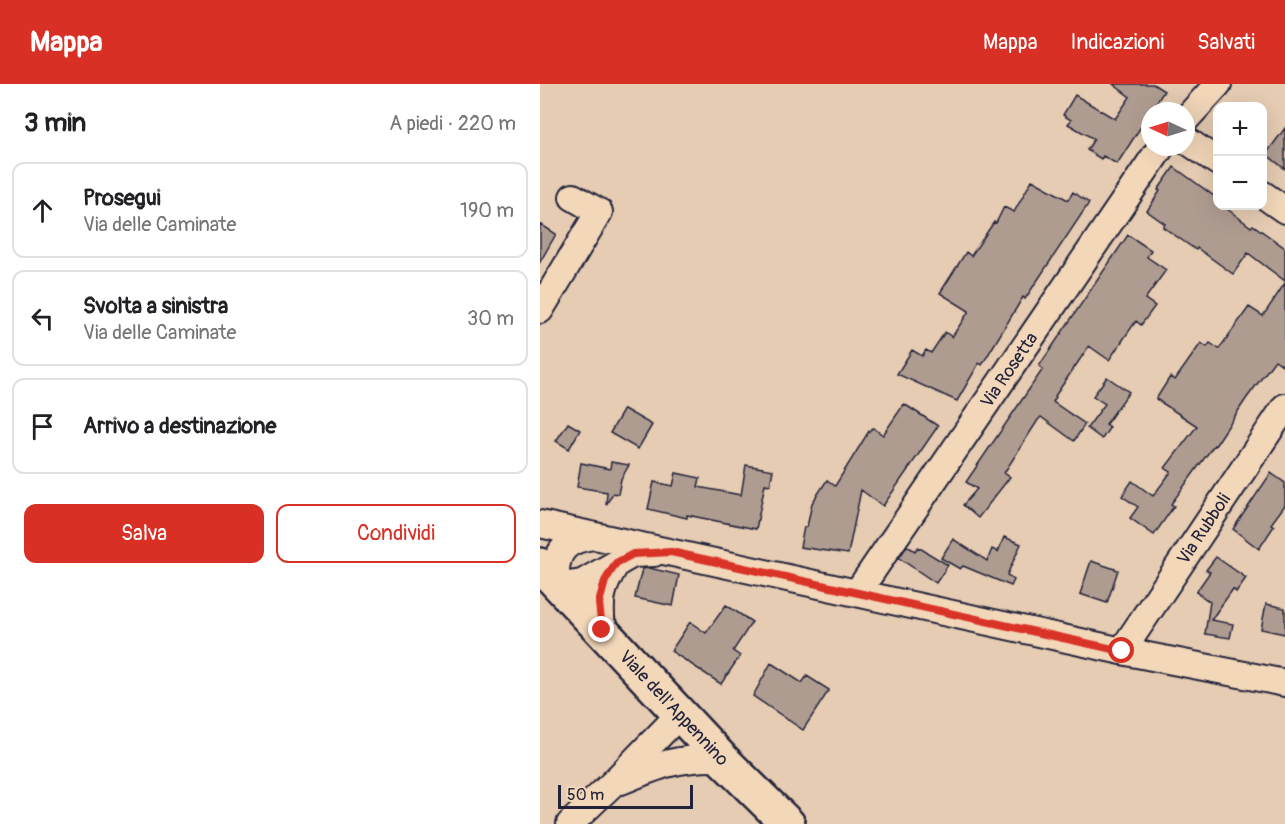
<!DOCTYPE html>
<html lang="it">
<head>
<meta charset="utf-8">
<style>
	:root { --surface:#fff; --page:#f6f6f6; --text:#202124; --muted:#757577; --line:#e0e0e0; --accent:#d93025 }
	body { margin:0; font-family:Pangolin,sans-serif; background:var(--page); color:var(--text) }
	.controls { position:absolute; right:18px; top:18px; display:grid; overflow:hidden; border-radius:12px; box-shadow:0 6px 24px #0002 }
	.controls button { width:54px; height:54px; display:grid; place-items:center; padding:0; border:0; border-bottom:2px solid var(--line); background:var(--surface); color:var(--text); font:30px sans-serif }
	.compass { position:absolute; left:601px; top:18px; width:54px; height:54px; border-radius:50%; background:var(--surface); box-shadow:0 6px 24px #0002; rotate:274deg }
	.scale { position:absolute; left:18px; bottom:15px; width:135px; box-sizing:border-box; padding-left:6px; border:3px solid #22223b; border-top:0; font-size:16px; line-height:21px; white-space:nowrap; color:#22223b; -webkit-text-stroke:4px #f2d7b9; paint-order:stroke }
	.stop { position:absolute; width:18px; height:18px; margin:-14px; border:4px solid #d93025; border-radius:50%; background:#fff }
	.stop.end { background:#d93025; border-color:#fff; box-shadow:0 2px 6px #0008 }
	.list { margin:0; padding:0; list-style:none }
	h2 { display:flex; justify-content:space-between; align-items:center; height:78px; margin:0; padding:0 24px; font-size:26px }
	h2 small { font-size:20px; font-weight:400; color:var(--muted) }
	.list li { display:grid; grid-template-columns:39px 1fr auto; gap:18px; align-items:center; box-sizing:border-box; height:96px; margin:0 12px 12px; padding:0 12px; border:2px solid var(--line); border-radius:12px }
	.list b { display:block; font-size:22px; white-space:nowrap }
	.list p { margin:0; font-size:20px; white-space:nowrap; color:var(--muted) }
	.list em { font-size:20px; font-style:normal; color:var(--muted) }
	.actions { display:flex; gap:12px; padding:18px 24px }
	.actions a { flex:1; padding:14px 0; border:2px solid var(--accent); border-radius:12px; text-align:center; font-size:21px; color:var(--accent) }
	.actions .main { background:var(--accent); color:#fff }
	.icon { flex:none; width:33px; height:33px; fill:none; stroke:currentColor; stroke-width:2; stroke-linecap:round; stroke-linejoin:round }
	.map { position:relative; flex:none; width:745px; height:740px; overflow:hidden }
	header { display:flex; align-items:center; gap:36px; box-sizing:border-box; height:84px; padding:0 30px; background:var(--accent); color:#fff }
	header strong { font-size:28px }
	nav { display:flex; gap:33px; margin-inline-start:auto; font-size:21px }
	main { display:flex }
	aside { flex:1; background:var(--surface) }
	.map>svg:first-child { display:block }
	.building { fill:#af9c91; stroke:#22223b; stroke-width:1.5 }
	.lines { fill:none; stroke-linecap:round; stroke-linejoin:round }
	.minor-casing { stroke:#22223b; stroke-width:30 }
	.major-casing { stroke:#22223b; stroke-width:38 }
	.minor { stroke:#f2d7b9; stroke-width:26 }
	.major { stroke:#f2d7b9; stroke-width:33 }
	.route { stroke:#d93025; stroke-width:8 }
	.labels { text-anchor:middle; dominant-baseline:central; stroke-width:6; stroke-linejoin:round; paint-order:stroke }
	.street-label { font-size:18px; fill:#22223b; stroke:#f2d7b9 }
</style>
</head>
<body>
<header>
<strong>Mappa</strong>
<nav><a>Mappa</a><a>Indicazioni</a><a>Salvati</a></nav>
</header>
<main>
<aside>
<h2>3 min<small>A piedi · 220 m</small></h2>
<ul class="list">
<li><svg class="icon" aria-label="ahead" viewBox="0 0 24 24"><path d="M12 20V5M6 11l6-6 6 6"/></svg><div><b>Prosegui</b><p>Via delle Caminate</p></div><em>190 m</em></li>
<li><svg class="icon" aria-label="left" viewBox="0 0 24 24"><path d="M17 20v-9H6M10 6l-5 5 5 5"/></svg><div><b>Svolta a sinistra</b><p>Via delle Caminate</p></div><em>30 m</em></li>
<li><svg class="icon" aria-label="arrive" viewBox="0 0 24 24"><path d="M6 21V4h12l-3 4 3 4H6"/></svg><div><b>Arrivo a destinazione</b></div></li>
</ul>
<div class="actions"><a class="main">Salva</a><a>Condividi</a></div>
</aside>
<div class="map">
<svg width="745" height="740" viewBox="0 0 745 740">
	<rect width="100%" height="100%" fill="#e5ccb2"/>
	<filter id="ink" filterUnits="userSpaceOnUse"><feTurbulence type="fractalNoise" baseFrequency=".0167" numOctaves="2"/><feDisplacementMap in="SourceGraphic" scale="12" xChannelSelector="R" yChannelSelector="G"/><feConvolveMatrix kernelMatrix="1 2 1 2 8 2 1 2 1" color-interpolation-filters="sRGB"/></filter>
	<g filter="url(#ink)">
		<path class="building" d="M573 0H613L624 7 577 80 563 72 561 75 547 66 554 55 528 40 531 36 523 31 535 11 575 35 590 13Z
			M745 44V85L726 70Z
			M634 83 678 115V122H686V124L711 143 713 141 745 164V197L708 169 693 190 657 164 656 166 623 143 625 140 607 127 620 107 618 106Z
			M492 96 528 116 533 108 549 119 485 215 483 213 442 281 439 279 417 317 357 290 372 266 382 272 386 266 391 269 405 248 412 253 429 227 400 209 426 168 431 172 454 138 456 139 464 123 474 128Z
			M0 140 16 150 0 178Z
			M588 151 611 166 607 173 626 186 605 215 615 222 601 241 596 237 569 276 549 262 515 312 516 313 513 318 545 340 534 357 501 333 498 336 464 389 470 393 438 434 423 421 437 405 426 398 503 285 499 282Z
			M745 199V283L735 276 706 315 675 362 674 361 631 420 634 422 614 451 590 434 598 423 582 412 592 397 613 412 631 388 625 384 657 342 616 315 630 293 635 296 661 259 667 263 670 259 679 265 709 223 723 232Z
			M567 293 589 308 566 340 570 343 562 355 547 344 565 320 553 312Z
			M364 320 398 342 343 422 321 406 308 470 260 463 264 443H267L272 419 287 396 295 402 329 347 333 344 343 351Z
			M84 325 112 341 98 365 70 349Z
			M28 339 40 346 29 365 16 357Z
			M71 378 89 381 81 395 78 410 73 409 66 421 67 408 37 403 41 379 70 385Z
			M206 381 233 386 230 401 225 400 216 445 147 431V434L108 425 114 398 133 402 136 389 160 394 158 403 201 411Z
			M731 389 745 399V421L731 440 734 442 719 465 693 445Z
			M464 453 481 460 467 491 474 496 471 502 423 482 420 485 401 474 413 455 447 477 452 465 458 468Z
			M367 462 375 467 378 463 408 481 396 499 359 474Z
			M676 473 706 494 696 508 693 505 671 536 693 540 690 554 665 550 670 518 656 508 670 488 666 486Z
			M551 477 578 486 567 519 540 510Z
			M109 484 139 491 133 522 95 514 102 485Z
			M726 520 745 524V550L721 545Z
			M186 521 212 538 193 567 200 572 181 600 131 567 150 538 166 549Z
			M231 579 262 599 267 592 289 606 263 646 213 612Z"/>
		<g class="lines">
			<g class="minor-casing">
				<g id="minor">
					<path d="M646 35 678 0"/>
					<path d="M646 56 678 78"/>
					<path d="M722 110 745 126"/>
					<path d="M0 226 59 128 33 113"/>
					<path d="M0 440 582 567 745 599"/>
					<path d="M54 452C25 455 14 468 16 497L28 501 42 499 93 470 114 469"/>
					<path id="s1" d="M317 509 621 63"/>
					<path d="M62 546C59 516 60 506 76 480"/>
					<path id="s2" d="M582 567 745 323"/>
					<path d="M81 697C119 681 138 673 181 674"/>
					<path d="M30 740 72 700 140 630"/>
				</g>
			</g>
			<g class="major-casing">
				<g id="major">
					<path id="s3" d="M0 481 181 674 248 740"/>
				</g>
			</g>
			<use href="#minor" class="minor"/>
			<use href="#major" class="major"/>
		</g>
	</g>
	<g class="lines" filter="url(#ink)">
		<path class="route" d="M62 546 59 519 65 497 76 479 93 470 131 468 582 567"/>
	</g>
	<g class="labels">
		<g class="street-label">
			<text stroke="none"><textPath href="#s1" startOffset="270">Via Rosetta</textPath></text>
			<text stroke="none"><textPath href="#s2" startOffset="147">Via Rubboli</textPath></text>
			<text stroke="none"><textPath href="#s3" startOffset="196">Viale dell'Appennino</textPath></text>
		</g>
	</g>
</svg>
<div class="controls">
<button>+</button>
<button>−</button>
</div>
<svg class="compass" viewBox="-18 -18 36 36"><path d="M0-13l5 13h-10z" fill="#e53935"/><path d="M0 13l5-13h-10z" fill="#757577"/></svg>
<div class="scale">50 m</div>
<div class="stop" style="left:582px;top:567px"></div>
<div class="stop end" style="left:62px;top:546px"></div>
</div>
</main>
</body>
</html>
